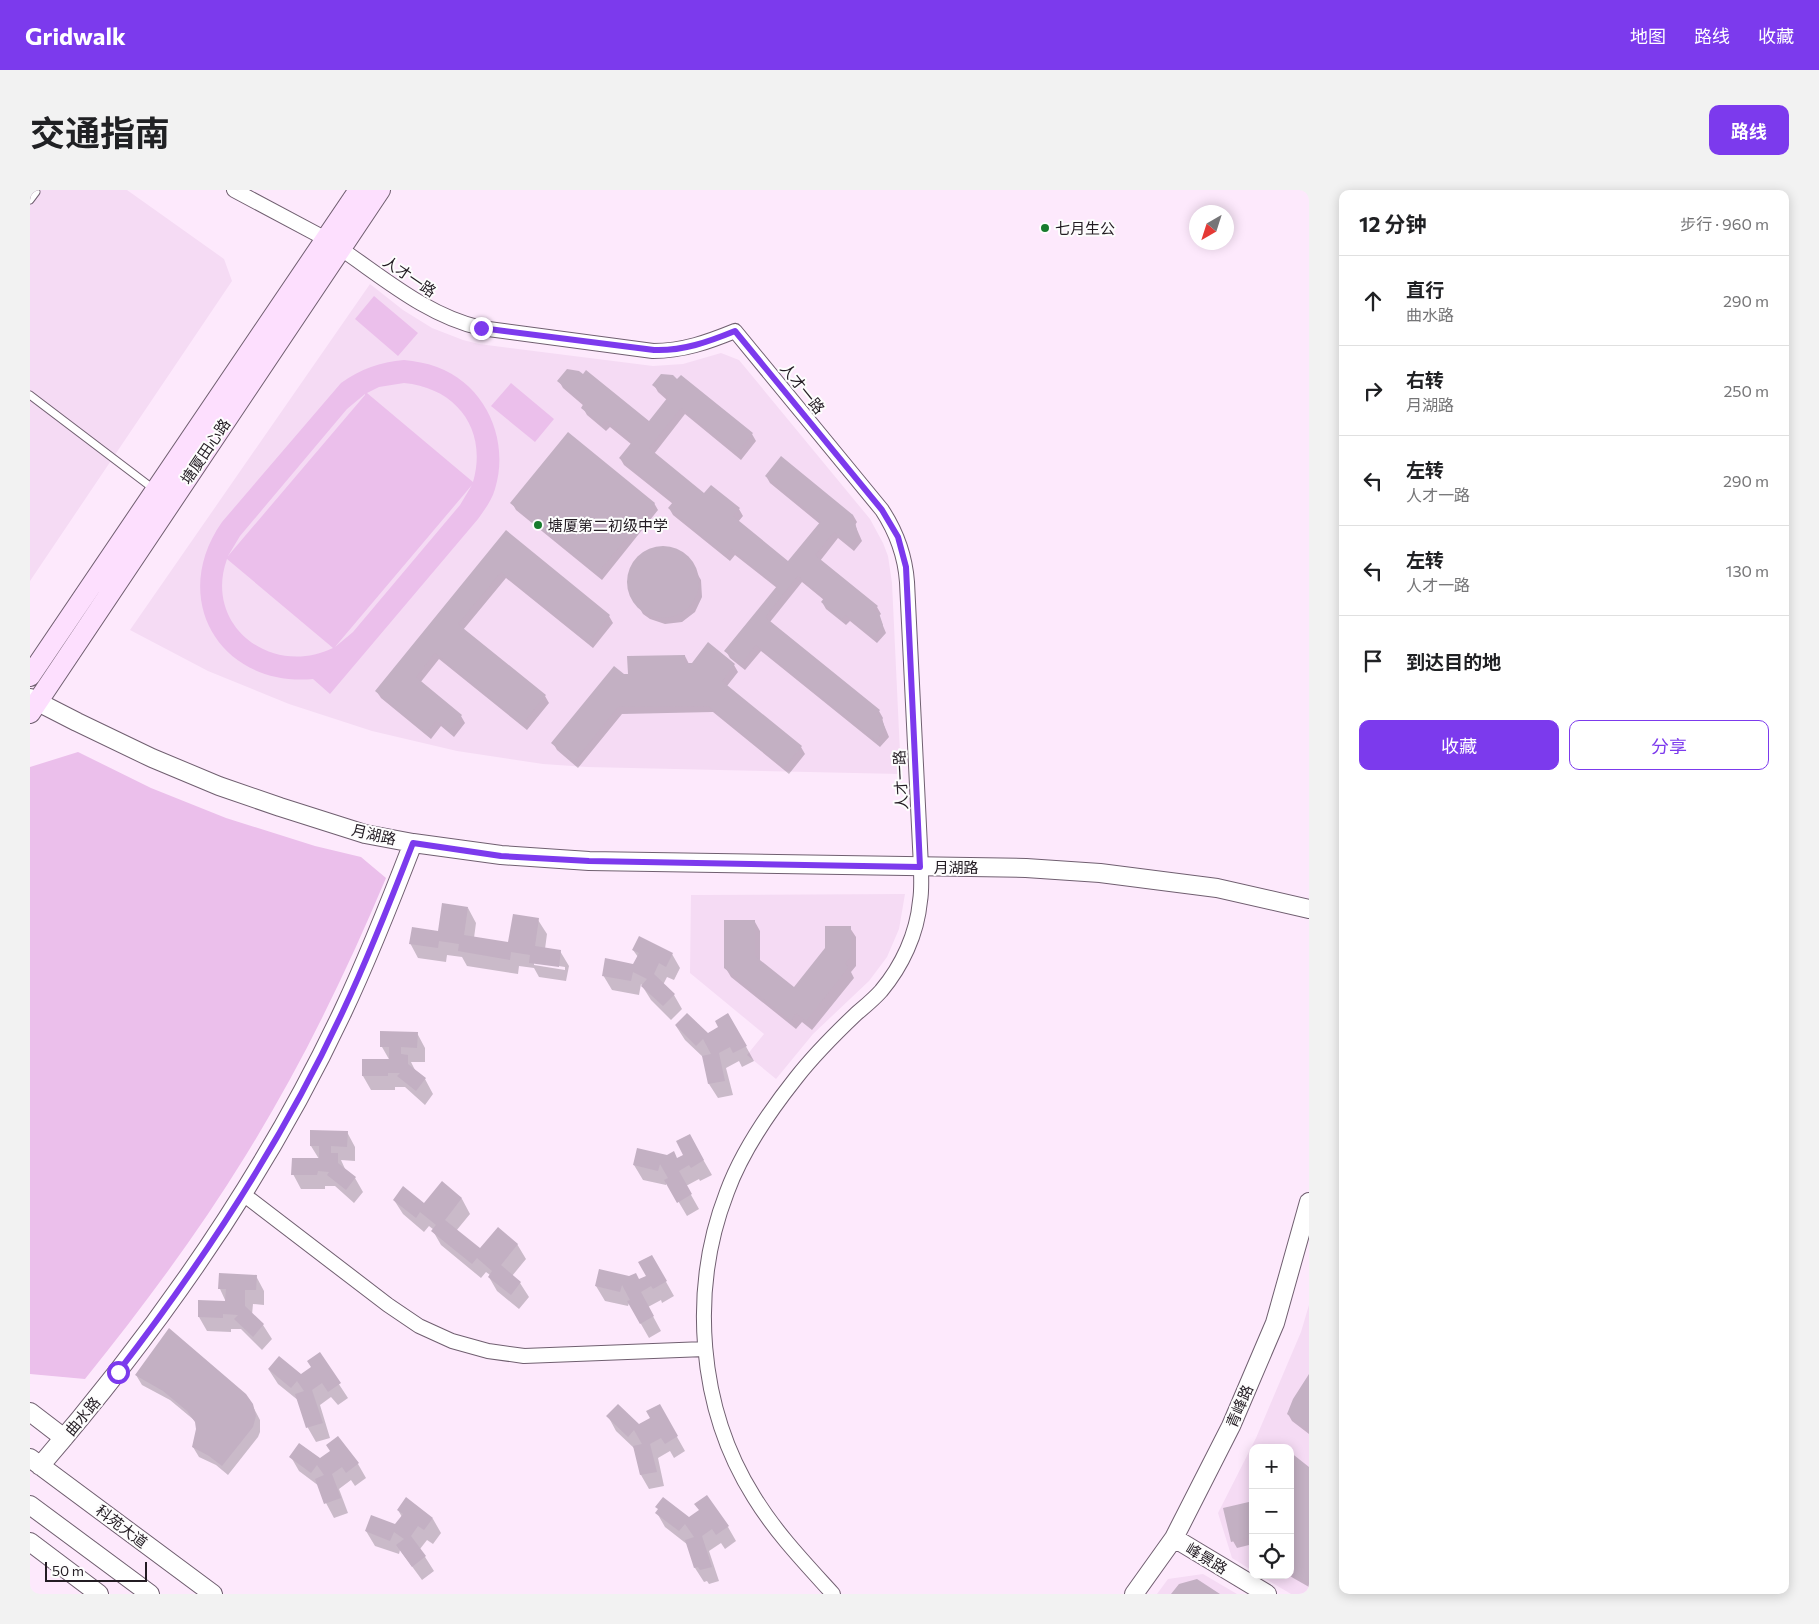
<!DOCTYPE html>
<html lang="zh">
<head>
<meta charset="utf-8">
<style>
	:root { --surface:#fff; --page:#f2f2f2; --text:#202124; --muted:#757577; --line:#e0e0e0; --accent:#7c3aed }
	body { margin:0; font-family:Commissioner,"Noto Sans SC",sans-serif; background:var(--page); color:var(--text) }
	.controls { position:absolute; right:15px; bottom:15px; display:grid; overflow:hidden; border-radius:10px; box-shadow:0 2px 12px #0003 }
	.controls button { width:45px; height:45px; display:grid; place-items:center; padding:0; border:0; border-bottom:1px solid var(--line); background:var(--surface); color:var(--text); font:25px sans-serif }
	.compass { position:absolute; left:1159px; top:15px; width:45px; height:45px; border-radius:50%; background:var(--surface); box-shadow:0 2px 12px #0003; rotate:219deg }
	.scale { position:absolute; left:15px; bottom:12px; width:102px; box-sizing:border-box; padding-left:5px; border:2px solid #231c23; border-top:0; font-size:14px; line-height:18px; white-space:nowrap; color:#231c23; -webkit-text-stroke:4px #fdfdfd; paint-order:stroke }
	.stop { position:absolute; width:15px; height:15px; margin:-11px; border:4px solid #7c3aed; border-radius:50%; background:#fff }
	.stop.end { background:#7c3aed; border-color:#fff; box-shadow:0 1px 5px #0008 }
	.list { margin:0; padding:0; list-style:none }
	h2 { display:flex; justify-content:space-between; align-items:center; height:65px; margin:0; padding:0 20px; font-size:21px }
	h2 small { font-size:16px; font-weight:400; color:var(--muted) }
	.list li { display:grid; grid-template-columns:32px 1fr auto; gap:15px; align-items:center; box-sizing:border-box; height:90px; padding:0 20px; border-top:1px solid var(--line) }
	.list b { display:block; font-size:19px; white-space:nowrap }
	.list p { margin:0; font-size:16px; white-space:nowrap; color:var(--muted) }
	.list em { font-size:16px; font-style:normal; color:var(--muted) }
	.actions { display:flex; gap:10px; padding:15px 20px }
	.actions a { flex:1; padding:11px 0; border:1px solid var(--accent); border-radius:10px; text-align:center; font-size:18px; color:var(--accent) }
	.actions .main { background:var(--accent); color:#fff }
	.icon { flex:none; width:28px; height:28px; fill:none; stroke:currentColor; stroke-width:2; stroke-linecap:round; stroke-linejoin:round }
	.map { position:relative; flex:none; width:1279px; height:1404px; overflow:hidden; border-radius:10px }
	header { display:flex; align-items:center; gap:30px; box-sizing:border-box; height:70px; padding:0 25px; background:var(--accent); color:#fff }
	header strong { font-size:24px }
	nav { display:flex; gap:28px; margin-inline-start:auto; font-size:18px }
	.intro { display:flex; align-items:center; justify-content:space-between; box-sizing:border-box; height:120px; padding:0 30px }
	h1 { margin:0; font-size:35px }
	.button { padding:12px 22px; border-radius:10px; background:var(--accent); color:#fff; font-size:18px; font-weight:700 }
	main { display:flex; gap:30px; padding:0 30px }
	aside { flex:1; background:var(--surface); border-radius:10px; box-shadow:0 2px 12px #0003 }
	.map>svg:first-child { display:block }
	.built { fill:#f5dbf4 }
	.green { fill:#ebbfeb; fill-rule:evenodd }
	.shadow { fill:#0003; fill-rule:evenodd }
	.building { fill:#c3b0c3 }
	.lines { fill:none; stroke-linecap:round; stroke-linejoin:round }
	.service-casing { stroke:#705f70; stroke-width:9 }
	.minor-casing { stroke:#705f70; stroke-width:16 }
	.tertiary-casing { stroke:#705f70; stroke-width:20 }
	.secondary-casing { stroke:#705f70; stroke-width:22 }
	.service { stroke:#fff; stroke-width:7 }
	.minor { stroke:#fff; stroke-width:14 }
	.tertiary { stroke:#fff; stroke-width:18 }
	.secondary { stroke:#fddffe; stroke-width:20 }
	.route { stroke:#7c3aed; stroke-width:6 }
	.poi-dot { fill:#177b2d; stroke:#fdfdfd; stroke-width:2 }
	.labels { text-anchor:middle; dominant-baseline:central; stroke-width:4; stroke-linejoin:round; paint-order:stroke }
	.poi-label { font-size:15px; fill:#231c23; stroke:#fdfdfd; text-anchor:start }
	.street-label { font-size:15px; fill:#231c23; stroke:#fdfdfd }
</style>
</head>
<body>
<header>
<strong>Gridwalk</strong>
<nav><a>地图</a><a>路线</a><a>收藏</a></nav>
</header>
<div class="intro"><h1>交通指南</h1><a class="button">路线</a></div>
<main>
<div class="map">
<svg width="1279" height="1404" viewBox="0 0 1279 1404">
	<rect width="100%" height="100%" fill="#fde9fc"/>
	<path class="built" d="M0 0H97L194 69 202 91 0 391Z
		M340 94 373 120 402 138 433 150 449 154 623 176 653 174 691 163 709 170 840 329 853 353 858 366 862 393 871 584 557 577 513 574 427 561 342 541 259 514 178 481 100 440Z
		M875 704 869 739 857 767 839 791 783 844 746 889 717 865 734 844 660 783 661 705Z
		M1279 1115V1404H1261L1229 1385H1260V1258H1223V1381L1202 1368 1188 1323 1226 1248 1271 1142Z
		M1173 1384 1207 1404H1127L1138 1389Z"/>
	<path class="green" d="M344 106 388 143 368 166 325 129Z
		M374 170C385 171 396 173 407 177 456 195 480 250 465 299 462 310 455 319 448 329L300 504 283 489C190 497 138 409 192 332L311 193C331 179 350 172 374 170ZM374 193C427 198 458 240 443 292L337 203 349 197ZM335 204V205L198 366 210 346 317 219ZM442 295 430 315 323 442 305 457ZM197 369 303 458C241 488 173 435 197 369Z
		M481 193 524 229 505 252 461 216Z
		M48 562 121 598 196 628 285 656 331 667 356 688C316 783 271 876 216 965 168 1043 113 1117 55 1189L0 1184V577Z"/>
	<path class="shadow" d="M651 186 722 244 726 251 711 270 655 224 624 264 674 305 709 319 713 326 708 332 758 373 790 334 740 293 736 286 823 325 827 332 825 335 832 351 824 361 808 348 790 371 847 417 851 424 849 426 856 443 847 453 820 431 816 435 796 419 792 412 794 410 772 392 740 432 849 521 853 528 852 530 859 547 850 557 731 461 715 480 700 468 696 461 747 398 705 365 700 371 643 325 639 318 643 314 594 275 590 268 601 254 580 237 576 241 557 225 553 218 554 216 533 198 529 191 619 232 637 210 628 202 624 195 647 190Z
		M482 313H624L628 320 572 390 486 320Z
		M476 342 579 426 583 433 563 458 476 388 433 440 515 506 519 513 497 540 409 469 390 493 431 526 435 533 424 547 411 536 401 549 351 508 347 502Z
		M628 358H636L652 363 658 368 671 390 672 407 665 422 652 432 635 434 620 429 613 424 600 402 599 385 606 371 620 361Z
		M678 454 704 475 708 482 697 496 771 557 775 564 759 584 683 522 592 524 548 578 527 560 523 553 594 485H599L655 466 659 474H662Z
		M438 718 446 733 444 748 479 753 508 730 517 744 515 759 530 761 539 776 536 791 509 787 504 778 489 776 488 784 437 776 432 767 417 765 416 772 388 768 380 753 409 742ZM504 772 535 777V780L504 775Z
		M725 732 730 741V771L764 798 820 738 826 747V776L821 782 824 788 782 840 772 832 766 839 701 787 695 777Z
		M603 760 642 764 650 778 644 790 637 787 633 795 644 805 652 819 641 830 621 810 611 794 609 805 582 800 573 785 604 775 608 767Z
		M698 824 724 871 712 877 709 871 696 878 703 905 688 908 679 894 674 868 655 850 646 836 677 844 690 837Z
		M387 843 395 858V872H381L386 882 395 889 403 904 395 915 375 897H365V900H341L333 886 360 871 352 857Z
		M317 942 325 957V971L311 970 316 981 325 988 333 1002 324 1013 305 996H295V999H271L263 984 289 969 281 956Z
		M659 945 682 985 670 991 669 989 656 996 669 1019 657 1026 637 992 636 995 613 990 604 975 647 970 655 965Z
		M412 993 432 1009 440 1024 426 1041 450 1060 487 1054 496 1069 482 1086 490 1093 499 1107 489 1119 467 1101 459 1087 460 1085 456 1082 451 1088 411 1055 403 1041 404 1040 399 1036 394 1042 373 1024 364 1010 394 1015Z
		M622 1067 644 1106 632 1113 631 1110 618 1117 631 1141 619 1148 599 1113 598 1116 575 1111 566 1096 609 1091 617 1086Z
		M226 1086 234 1101V1115L223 1114 222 1125 233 1135 242 1149 232 1160 211 1139H201V1142L177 1141 169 1127 196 1112 190 1099Z
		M289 1164 318 1208 308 1215 301 1207 290 1215 300 1248 286 1252 278 1238 269 1211 248 1194 239 1180 271 1185 282 1178Z
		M106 1185 219 1209 230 1230V1242L228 1247 198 1285 186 1275 169 1267 163 1257 167 1246 166 1233 164 1230 140 1210 112 1195Z
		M1279 1186V1244L1262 1231 1258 1224Z
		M629 1215 655 1261 644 1268 640 1261 628 1268 634 1296 619 1299 611 1285 605 1259 586 1241 578 1226 609 1235 621 1228Z
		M1260 1263 1279 1278V1397L1258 1385H1260Z
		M261 1267 328 1274 336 1288 325 1296 321 1290 309 1299 318 1323 304 1328 296 1313 289 1296 269 1281Z
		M1223 1312V1354L1207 1358 1203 1351Z
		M368 1320 403 1329 411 1343 403 1354 397 1350 390 1359 404 1381 392 1390 370 1360 369 1364 345 1356 336 1341 366 1335 372 1327Z
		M627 1323 698 1337 706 1351 695 1359 691 1353 679 1361 689 1391 679 1394 677 1391 674 1392 665 1378 658 1355 635 1337Z"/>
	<path class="building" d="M537 179 549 181 553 184 556 180 619 231 638 207 622 195 631 184 643 185 647 189 651 185 723 243 707 263 651 218 619 258 674 303 681 295 710 318 703 326 758 371 791 331 735 286 751 266 823 325 820 329 825 332 828 344 820 355 804 342 785 365 848 416 844 420 849 423 853 435 843 447 815 425 812 429 791 412 794 408 768 386 735 427 850 520 847 524 852 528 855 539 846 551 726 455 711 474 694 461 747 396 701 359 695 365 638 318 643 312 589 268 602 252 576 230 572 235 551 218 554 213 527 191Z
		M538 242 625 313 567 384 480 313Z
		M476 340 580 425 559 452 471 382 428 434 516 505 492 534 405 463 386 487 432 525 419 541 407 530 396 543 345 501Z
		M597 392a36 36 0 1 1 72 0a36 36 0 1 1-72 0Z
		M678 452 705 474 692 491 772 556 754 578 678 516 588 517 544 572 521 553 584 476 594 484H598L597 466 655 465V473H662Z
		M412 713 438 717 434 745 478 752 483 724 509 728 505 756 531 760 529 777 499 773 500 765 481 762 480 770 428 761 429 754 409 751 408 758 379 754 382 737 408 741Z
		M694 730H725V766L764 797 795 758V736H821V766L815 774 819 777 776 831 766 823 761 831 694 778Z
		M609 746 643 763 636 777 629 773 624 784 645 804 633 816 611 796 617 789 603 782 601 791 572 786 575 768 603 774 609 763 602 760Z
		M657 823 678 843 688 837 685 831 698 823 717 856 703 863 700 857 689 863 695 891 678 894 672 866 681 864 673 849 666 856 645 835Z
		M350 841 388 842 387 858 371 857V864L378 865V874L396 888 386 901 367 886 370 883H358V886H332V869H359V857H350Z
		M280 940 318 941 317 957 301 956V963H308V973L326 987 316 1000 297 985 299 982 288 981 287 985H261L262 968H289V956H280Z
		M660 944 674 970 661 978 659 975 649 981 662 1004 647 1013 634 990 638 988 630 974 628 981 603 975 607 958 637 965 644 961 647 968 653 965 646 951Z
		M412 991 432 1008 415 1030 450 1058 468 1037 488 1054 471 1075 491 1092 481 1105 458 1087 462 1081 447 1068 442 1074 401 1041 406 1035 390 1022 386 1028 363 1010 373 996 394 1013Z
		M622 1065 637 1091 623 1099 621 1096 611 1102 624 1126 610 1134 597 1111 600 1110 592 1095 590 1102 565 1096 569 1079 599 1086 606 1083 609 1089 616 1086 608 1072Z
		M189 1083 227 1085 226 1100H215V1116L234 1134 223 1147 204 1129 208 1125 193 1124V1128L168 1127V1110L195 1111 196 1099H188Z
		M139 1138 216 1204 223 1214 226 1226 223 1237 192 1276 179 1266 162 1257 166 1239 165 1232 157 1221 133 1201 105 1185Z
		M290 1162 311 1193 298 1202 292 1193 282 1200 293 1233 276 1238 265 1204 274 1201 267 1191 261 1198 238 1179 249 1166 271 1184 281 1177 277 1171Z
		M1279 1184V1241L1257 1224 1263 1209Z
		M588 1214 609 1234 620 1228 616 1221 630 1214 648 1246 635 1254 631 1248 620 1254 627 1282 610 1285 603 1256 612 1254 604 1240 598 1247 576 1226Z
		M308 1246 329 1273 316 1283 312 1277 302 1284 311 1308 294 1314 285 1289 294 1285 287 1275 281 1283 259 1267 269 1253 290 1268 300 1261 296 1255Z
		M1260 1262 1279 1277V1393L1260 1383Z
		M677 1305 699 1336 686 1345 682 1339 672 1346 682 1377 670 1380 668 1377 664 1378 655 1350 664 1347 655 1334 649 1341 625 1323 628 1319 625 1317 633 1307 659 1327 669 1320 664 1314Z
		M376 1307 403 1328 394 1340 388 1336 381 1346 396 1366 382 1377 366 1355 374 1349 364 1342 360 1351 335 1341 341 1325 365 1334 373 1324 367 1320Z
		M1223 1311V1346L1201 1352 1193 1318Z
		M1167 1389 1190 1404H1141L1149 1394Z"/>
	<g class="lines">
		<g class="service-casing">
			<path id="service" d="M0 10 6 2 3 0
				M0 205 125 300"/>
		</g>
		<g class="minor-casing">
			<path id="minor" d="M204 0 296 49
				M311 59C355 89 398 126 451 138L623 161C653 161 678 152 705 141L852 320C867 343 875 365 877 392L891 677C891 688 892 700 890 711 887 744 872 776 851 801 843 810 834 817 826 824 805 844 784 865 766 888 739 922 712 961 697 1002 659 1100 668 1218 724 1307 746 1343 775 1373 803 1404
				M213 1004 358 1115 389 1136 422 1151 458 1161 494 1166 675 1159"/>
		</g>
		<g class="tertiary-casing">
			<path id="tertiary" d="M0 508 47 532 122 568 189 596 250 617 335 644 383 653 471 665 559 671 996 678 1070 683 1187 698 1279 719
				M0 1222 34 1248
				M0 1268 183 1404
				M10 1276C130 1137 235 987 313 821 339 766 361 710 383 653
				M0 1315 120 1404
				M1144 1348 1237 1404
				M0 1352 69 1404
				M1104 1404 1144 1348 1201 1236 1245 1133 1279 1012"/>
		</g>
		<g class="secondary-casing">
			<path id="secondary" d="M0 486 329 0
				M0 523 350 0"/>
		</g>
		<use href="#service" class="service"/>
		<use href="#minor" class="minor"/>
		<use href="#tertiary" class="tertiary"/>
		<use href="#secondary" class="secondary"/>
	</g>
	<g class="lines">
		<path class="route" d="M88 1182C175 1069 253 950 313 821 339 766 361 710 383 653L471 666 559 671 890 677 876 377 868 347 852 320 705 141C678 152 653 161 624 160L451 138"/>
	</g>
	<g class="poi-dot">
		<circle cx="1015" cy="38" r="5"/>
		<circle cx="508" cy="335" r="5"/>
	</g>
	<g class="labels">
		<g class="poi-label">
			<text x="1025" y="38">七月生公</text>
			<text x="518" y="335">塘厦第二初级中学</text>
		</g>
		<g class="street-label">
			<text transform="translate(380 86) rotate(34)">人才一路</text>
			<text transform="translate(773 198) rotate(51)">人才一路</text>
			<text transform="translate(175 261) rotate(-56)">塘厦田心路</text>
			<text transform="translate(870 590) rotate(-93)">人才一路</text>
			<text transform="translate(344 644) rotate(13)">月湖路</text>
			<text x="926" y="677">月湖路</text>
			<text transform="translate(1209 1216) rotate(-67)">青峰路</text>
			<text transform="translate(52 1226) rotate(-50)">曲水路</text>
			<text transform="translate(92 1336) rotate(37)">科苑大道</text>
			<text transform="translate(1177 1368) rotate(31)">峰景路</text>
		</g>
	</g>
</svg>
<div class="controls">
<button>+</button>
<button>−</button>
<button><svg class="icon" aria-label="locate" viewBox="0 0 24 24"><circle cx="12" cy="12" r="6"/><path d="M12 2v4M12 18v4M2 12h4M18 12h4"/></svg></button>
</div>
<svg class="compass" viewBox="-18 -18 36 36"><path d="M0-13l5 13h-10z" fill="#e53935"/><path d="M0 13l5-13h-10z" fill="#757577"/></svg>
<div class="scale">50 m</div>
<div class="stop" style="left:88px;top:1182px"></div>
<div class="stop end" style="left:451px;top:138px"></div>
</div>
<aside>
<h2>12 分钟<small>步行 · 960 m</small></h2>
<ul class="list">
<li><svg class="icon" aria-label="ahead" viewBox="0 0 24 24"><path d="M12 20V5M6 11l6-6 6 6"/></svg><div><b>直行</b><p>曲水路</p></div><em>290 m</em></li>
<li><svg class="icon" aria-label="right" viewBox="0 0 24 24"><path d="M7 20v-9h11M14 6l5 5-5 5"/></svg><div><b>右转</b><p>月湖路</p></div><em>250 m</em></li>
<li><svg class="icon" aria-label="left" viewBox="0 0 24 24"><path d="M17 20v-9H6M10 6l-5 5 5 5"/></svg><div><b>左转</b><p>人才一路</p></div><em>290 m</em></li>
<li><svg class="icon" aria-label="left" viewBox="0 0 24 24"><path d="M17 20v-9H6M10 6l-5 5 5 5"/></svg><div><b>左转</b><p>人才一路</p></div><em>130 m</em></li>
<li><svg class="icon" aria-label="arrive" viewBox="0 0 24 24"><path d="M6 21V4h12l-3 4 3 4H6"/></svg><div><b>到达目的地</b></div></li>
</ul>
<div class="actions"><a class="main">收藏</a><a>分享</a></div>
</aside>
</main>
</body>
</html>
